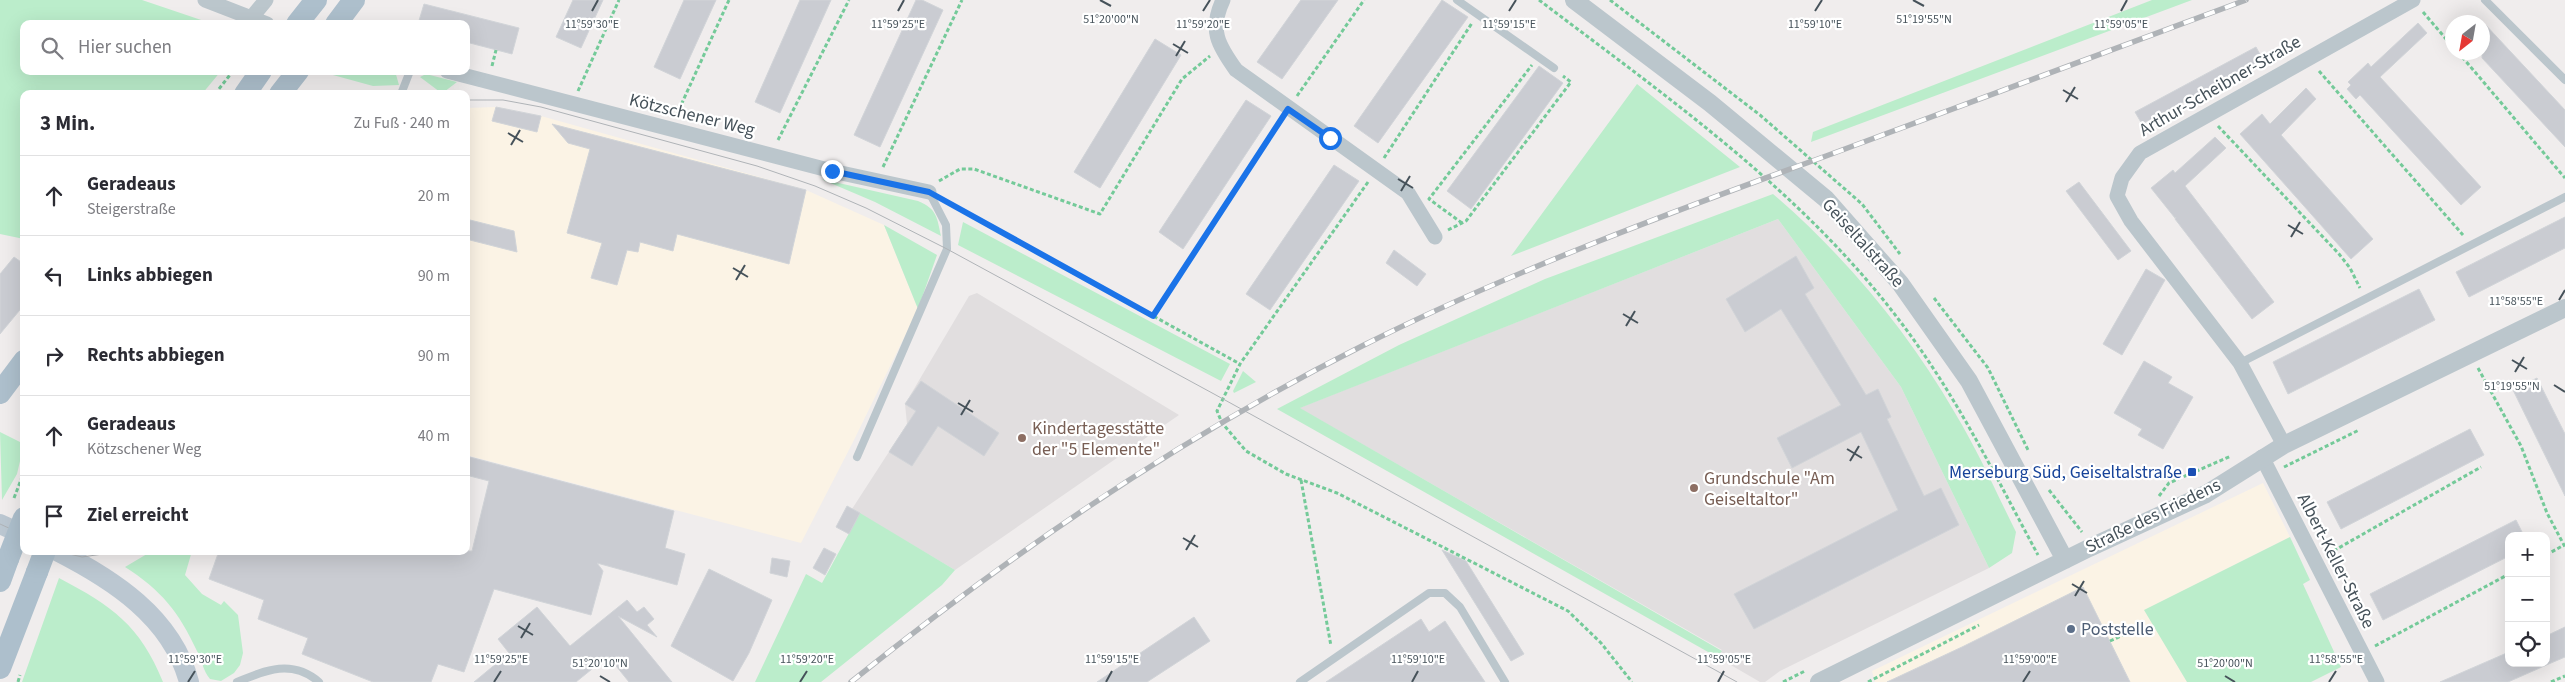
<!DOCTYPE html>
<html lang="de">
<head>
<meta charset="utf-8">
<style>
	:root { --surface:#fff; --page:#f7f7f7; --text:#2b2b33; --muted:#7c7c81; --line:#e1e1e2 }
	body { margin:0; font-family:"Source Sans 3",sans-serif; background:var(--page); color:var(--text) }
	.controls { position:absolute; right:15px; bottom:15px; display:grid; overflow:hidden; border-radius:10px; box-shadow:0 5px 20px #0002 }
	.controls button { width:45px; height:45px; display:grid; place-items:center; padding:0; border:0; border-bottom:1px solid var(--line); background:var(--surface); color:var(--text); font:25px sans-serif }
	.compass { position:absolute; left:2445px; top:15px; width:45px; height:45px; border-radius:50%; background:var(--surface); box-shadow:0 5px 20px #0002; rotate:211deg }
	.stop { position:absolute; width:15px; height:15px; margin:-11px; border:4px solid #1a73e8; border-radius:50%; background:#fff }
	.stop.end { background:#1a73e8; border-color:#fff; box-shadow:0 1px 5px #0008 }
	.list { margin:0; padding:0; list-style:none }
	h2 { display:flex; justify-content:space-between; align-items:center; height:65px; margin:0; padding:0 20px; font-size:21px }
	h2 small { font-size:16px; font-weight:400; color:var(--muted) }
	.list li { display:grid; grid-template-columns:32px 1fr auto; gap:15px; align-items:center; box-sizing:border-box; height:80px; padding:0 20px; border-top:1px solid var(--line) }
	.list b { display:block; font-size:19px; white-space:nowrap }
	.list p { margin:0; font-size:16px; white-space:nowrap; color:var(--muted) }
	.list em { font-size:16px; font-style:normal; color:var(--muted) }
	.icon { flex:none; width:28px; height:28px; fill:none; stroke:currentColor; stroke-width:2; stroke-linecap:round; stroke-linejoin:round }
	.map { position:relative; flex:none; width:2565px; height:682px; overflow:hidden }
	.search { position:absolute; background:var(--surface); box-shadow:0 5px 20px #0002; left:20px; top:20px; width:450px; height:55px; display:flex; align-items:center; gap:12px; box-sizing:border-box; padding:0 18px; border-radius:10px; color:var(--muted); font-size:19px }
	.panel { position:absolute; background:var(--surface); box-shadow:0 5px 20px #0002; left:20px; top:90px; width:450px; height:465px; border-radius:10px }
	.map>svg:first-child { display:block }
	.commercial { fill:#fbf3e5 }
	.education { fill:#e1dedf }
	.green { fill:#bbedcb }
	.building { fill:#caccd2; stroke:#d1d4d8 }
	.lines { fill:none; stroke-linecap:round; stroke-linejoin:round }
	.path { stroke:#74ca99; stroke-width:3; stroke-dasharray:4 2.5; stroke-linecap:butt }
	.service { stroke:#bbc6cc; stroke-width:8 }
	.minor { stroke:#bbc6cc; stroke-width:15 }
	.tertiary { stroke:#bbc6cc; stroke-width:18 }
	.secondary { stroke:#bbc7d1; stroke-width:20 }
	.primary { stroke:#adbfcc; stroke-width:22 }
	.tram { stroke:#afb3b7; stroke-width:1 }
	.rail-casing { stroke:#afb3b7; stroke-width:5.5 }
	.rail { stroke:#fff; stroke-width:4; stroke-dasharray:11; stroke-linecap:butt }
	.primary-bridge { stroke:#adbfcc; stroke-width:22 }
	.route { stroke:#1a73e8; stroke-width:6 }
	.ticks { fill:none; stroke:#46525a; stroke-width:2 }
	.education-dot { fill:#8d6e63; stroke:#fff; stroke-width:2 }
	.transit-dot { fill:#1a4fb4; stroke:#fff; stroke-width:2 }
	.service-dot { fill:#5c6f8a; stroke:#fff; stroke-width:2 }
	.labels { text-anchor:middle; dominant-baseline:central; stroke-width:4.5; stroke-linejoin:round; paint-order:stroke }
	.street-label { font-size:18px; fill:#46525a; stroke:#fff }
	.education-label { font-size:18px; fill:#785e54; stroke:#fff; text-anchor:start }
	.transit-label { font-size:18px; fill:#164399; stroke:#fff; text-anchor:end }
	.service-label { font-size:18px; fill:#4e5e75; stroke:#fff; text-anchor:start }
	.ticks-label { font-size:12px; text-anchor:middle; fill:#46525a; stroke:#fff; stroke-width:4.5; stroke-linejoin:round; paint-order:stroke }
</style>
</head>
<body>
<div class="map">
<svg width="2565" height="682" viewBox="0 0 2565 682">
	<rect width="100%" height="100%" fill="#f0eded"/>
	<path class="commercial" d="M496 107 541 116 806 190 884 225 918 309 853 442 801 543 466 455V108Z
		M2263 483 2290 537 2145 610 2187 682H1875L1872 671Z"/>
	<path class="education" d="M1778 219 1901 387 1989 568 1780 671 1765 682H1760L1717 657 1722 650 1299 408Z
		M977 293 1179 415 955 570 852 509 907 424 905 404 969 296Z"/>
	<path class="green" d="M0 0H142L213 24H24V71H221L202 94H24V239L0 234Z
		M2152 0H2192L1811 142 1813 132Z
		M395 71 399 85 373 86 322 72Z
		M426 74 457 82 444 92H440L420 77Z
		M1637 84 1740 167 1511 256Z
		M821 179 918 201C937 209 937 217 941 236L875 202Z
		M1773 194C1845 256 1907 330 1955 413 1978 451 1996 492 2016 532L2012 553 1989 568 1901 387 1778 219 1300 408 1722 651 1717 657 1277 409 1399 345 1545 279Z
		M963 222 1230 364 1221 381 958 245Z
		M884 225 937 255 918 309Z
		M1243 371 1256 382 1234 393 1233 391Z
		M0 432 24 444 17 474 2 500Z
		M860 513 955 570 942 585 821 682H755L806 574 822 583Z
		M2290 537 2310 580 2303 584 2341 667 2311 682H2187L2144 610Z
		M152 551H192L185 575 202 594 221 605 224 601 238 615 243 653 240 665 234 673 221 681 210 679C203 671 202 660 197 651 179 612 161 590 125 567Z
		M59 578C112 606 140 625 163 682H22Z"/>
	<path class="building" d="M573 0H603L581 48 556 37Z
		M684 0H716L680 79 654 67Z
		M800 0H831L780 113 755 102Z
		M916 0H922L943 10 880 147 854 135Z
		M1301 0H1338L1282 79 1257 62Z
		M1442 0 1468 17 1378 143 1354 126Z
		M424 4 519 28 512 54 466 42V24H418Z
		M2482 21 2565 110V147L2482 58Z
		M2418 23 2427 33 2380 77 2481 187 2461 205 2360 95 2356 99 2347 89 2351 85 2348 82 2368 63 2371 67Z
		M1155 39 1181 55 1100 188 1074 172Z
		M2256 47 2263 60 2142 124 2135 112Z
		M1539 66 1563 83 1471 209 1447 191Z
		M2306 88 2316 99 2281 135 2373 239 2351 259 2240 134 2262 114 2270 124Z
		M1246 100 1271 116 1183 249 1159 232Z
		M496 107 541 116 537 132 492 121Z
		M552 124 806 190 789 264 677 234 673 251 640 242 638 252 627 250 617 285 591 278 602 243 567 233 590 149 568 143Z
		M2215 137 2226 148 2185 186 2274 302 2252 319 2175 219 2176 217 2175 218 2151 188 2173 170 2175 173Z
		M1334 165 1359 181 1270 310 1246 294Z
		M2079 182 2131 251 2118 260 2066 191Z
		M2565 217V248L2469 297 2456 272Z
		M466 219 514 231 517 252 466 239Z
		M1394 250 1426 274 1417 286 1386 263Z
		M1796 256 1814 288 1805 294 1866 395 1878 389 1891 417 1887 419 1924 496 1941 488 1959 525 1754 629 1734 594 1898 510 1861 432 1792 468 1777 438 1841 405 1781 309 1745 332 1726 299Z
		M14 257 24 264V305L0 334V274Z
		M2146 269 2165 280 2122 355 2103 344Z
		M2419 289 2435 320 2288 394 2273 362Z
		M2144 361 2172 377 2168 383 2193 397 2163 449 2138 435 2142 429 2114 413Z
		M2537 378 2565 434V496L2513 390Z
		M921 381 999 433 984 456 938 426 912 466 889 452 916 411 905 404Z
		M2470 429 2484 455 2341 529 2327 502Z
		M466 456 674 511 665 548 685 554 677 585 597 563 603 571 591 615 494 589 464 672 438 664 431 682H373L302 654 308 638 258 619 264 600 209 579 219 551H472L489 481 466 475Z
		M847 506 860 513 849 534 836 527Z
		M2516 520 2524 536H2509V556L2383 620 2370 594Z
		M824 548 836 554 825 575 813 568Z
		M1442 550 1466 561 1524 654 1511 661Z
		M772 558 790 561 787 577 770 573Z
		M709 569 772 600 749 653 733 681 671 646Z
		M2083 587 2130 682H1887L1962 647Z
		M627 600 637 612 644 607 654 619 647 625 657 637 618 616 672 682H629L608 656 576 682H474L509 653 498 639 537 607 570 646Z
		M1194 617 1210 641 1147 682H1097Z
		M1421 619 1429 632 1445 621 1485 682H1326Z
		M2565 627V657L2551 663 2508 682H2440L2509 652V663H2546V636Z"/>
	<g class="lines">
		<path class="path" d="M1539 0C1671 100 1809 196 1908 332 1959 401 1997 479 2038 555
			M1610 0 1760 115 1862 204 1900 254
			M2423 12 2452 46
			M2458 52 2565 178
			M492 66 496 50
			M2319 71 2463 235
			M578 91 619 0
			M215 94 233 71
			M1297 96 1364 0
			M676 116 729 0
			M2218 126 2339 254 2350 268 2360 288
			M778 140 849 0
			M1384 158 1472 23
			M883 167 962 0
			M939 181 960 169H974L1100 214 1182 79 1210 56
			M1368 182 1240 364 1217 411 1222 423 1246 451 1286 474 1337 493 1568 611 1601 643 1632 682
			M949 203 1240 364
			M1462 223 1429 199 1532 65
			M1448 230 1466 221 1571 82 1563 76
			M1934 298 1988 368 2029 452
			M1153 316 1281 120
			M2478 368 2521 446 2547 513 2565 547
			M2284 467 2359 430
			M1301 480 1331 646
			M2049 490 2082 532
			M2159 496 2169 483 2231 456
			M14 498 24 472
			M2328 554 2481 467
			M2546 555 2564 545
			M2110 641 2132 631
			M2375 646 2509 574
			M18 682 20 675
			M1783 682 1805 671
			M1868 682 1979 625
			M2551 682 2565 676"/>
		<path class="service" d="M1457 0 1554 68
			M2485 0 2565 80
			M401 94 410 71
			M2240 363 2565 197
			M857 457 947 249 946 225 929 192
			M237 682C266 670 292 659 319 682
			M1300 682 1429 593H1445L1460 607 1505 682"/>
		<path class="minor" d="M205 0 267 24
			M1223 0C1209 30 1218 45 1236 70L1408 193 1435 237
			M252 17 266 0
			M447 71 832 171 929 192
			M2284 445 2240 363 2131 221 2117 196 2122 178 2140 153 2413 0
			M2262 457 2377 682"/>
		<path class="tertiary" d="M1574 0 1710 103 1826 199 1900 283 1969 381 2065 560
			M1819 682 2089 548 2206 494 2284 445 2565 308"/>
		<path class="secondary" d="M0 524 24 535
			M57 551C112 579 172 617 189 682"/>
		<path class="primary" d="M297 24 316 0
			M336 24 354 0
			M245 94 261 71
			M280 94 298 71
			M0 393 24 361
			M0 581 8 559
			M0 668 37 572"/>
		<path class="tram" d="M466 100H503L541 107 757 166 815 186 866 208 947 249 1214 394 1737 682
			M0 524 24 535
			M57 551 82 557 124 551"/>
		<g class="rail-casing">
			<path id="rail" d="M851 682C1010 554 1179 438 1362 346 1511 271 1669 213 1826 156 1966 104 2106 52 2246 0"/>
		</g>
		<use href="#rail" class="rail"/>
		<path class="primary-bridge" d="M8 559 24 518
			M37 572 45 551"/>
	</g>
	<g class="lines">
		<path class="route" d="M832 171 929 192 1153 316 1288 109 1330 138"/>
	</g>
	<path class="ticks" d="M1100 0 1111 6M1913 0 1924 6M592 11 598 0M898 11 904 0M1203 11 1210 0M1509 11 1516 0M1815 11 1822 0M2121 11 2127 0M1173 44 1188 53M1176 56 1185 41M2063 90 2078 99M2066 102 2075 87M508 133 523 142M511 145 520 130M1398 179 1413 188M1401 191 1410 176M2288 225 2303 234M2291 237 2300 222M733 268 748 277M736 280 745 265M2559 300 2565 290M1623 314 1638 323M1626 326 1635 311M2512 360 2527 369M2515 372 2524 357M2554 385 2565 392M958 403 973 412M961 415 970 400M1847 449 1862 458M1850 461 1859 446M1183 538 1198 547M1186 550 1195 535M2072 584 2087 593M2075 596 2084 581M518 626 533 635M521 638 530 623M600 676 610 682M2225 676 2235 682M188 682 195 671M494 682 501 671M800 682 807 671M1106 682 1112 671M1412 682 1418 671M1718 682 1724 671M2023 682 2030 671M2329 682 2336 671"/>
	<g class="education-dot">
		<circle cx="1022" cy="438" r="5"/>
		<circle cx="1694" cy="488" r="5"/>
	</g>
	<rect class="transit-dot" x="2187" y="467" width="10" height="10" rx="2.5"/>
	<circle class="service-dot" cx="2071" cy="629" r="5"/>
	<g class="labels">
		<g class="street-label">
			<text transform="translate(2220 86) rotate(-30)">Arthur-Scheibner-Straße</text>
			<text transform="translate(692 115) rotate(14)">Kötzschener Weg</text>
			<text transform="translate(1863 243) rotate(48)">Geiseltalstraße</text>
			<text transform="translate(2153 516) rotate(-26)">Straße des Friedens</text>
			<text transform="translate(2336 561) rotate(63)">Albert-Keller-Straße</text>
		</g>
		<g class="education-label">
			<text x="1032" y="428">Kindertagesstätte<tspan x="1032" dy="21">der "5 Elemente"</tspan></text>
			<text x="1704" y="478">Grundschule "Am<tspan x="1704" dy="21">Geiseltaltor"</tspan></text>
		</g>
		<g class="transit-label">
			<text x="2182" y="472">Merseburg Süd, Geiseltalstraße</text>
		</g>
		<g class="service-label">
			<text x="2081" y="629">Poststelle</text>
		</g>
	</g>
	<g class="ticks-label">
		<text x="1111" y="23">51°20'00"N</text>
		<text x="1924" y="23">51°19'55"N</text>
		<text x="592" y="28">11°59'30"E</text>
		<text x="898" y="28">11°59'25"E</text>
		<text x="1203" y="28">11°59'20"E</text>
		<text x="1509" y="28">11°59'15"E</text>
		<text x="1815" y="28">11°59'10"E</text>
		<text x="2121" y="28">11°59'05"E</text>
		<text x="2516" y="305">11°58'55"E</text>
		<text x="2512" y="390">51°19'55"N</text>
		<text x="195" y="663">11°59'30"E</text>
		<text x="501" y="663">11°59'25"E</text>
		<text x="807" y="663">11°59'20"E</text>
		<text x="1112" y="663">11°59'15"E</text>
		<text x="1418" y="663">11°59'10"E</text>
		<text x="1724" y="663">11°59'05"E</text>
		<text x="2030" y="663">11°59'00"E</text>
		<text x="2336" y="663">11°58'55"E</text>
		<text x="600" y="667">51°20'10"N</text>
		<text x="2225" y="667">51°20'00"N</text>
	</g>
</svg>
<div class="controls">
<button>+</button>
<button>−</button>
<button><svg class="icon" aria-label="locate" viewBox="0 0 24 24"><circle cx="12" cy="12" r="6"/><path d="M12 2v4M12 18v4M2 12h4M18 12h4"/></svg></button>
</div>
<svg class="compass" viewBox="-18 -18 36 36"><path d="M0-13l5 13h-10z" fill="#e53935"/><path d="M0 13l5-13h-10z" fill="#7c7c81"/></svg>
<div class="stop" style="left:1330px;top:138px"></div>
<div class="stop end" style="left:832px;top:171px"></div>
<div class="search"><svg class="icon" aria-label="search" viewBox="0 0 24 24"><circle cx="10" cy="10" r="6"/><path d="M15 15l6 6"/></svg>Hier suchen</div>
<section class="panel">
<h2>3 Min.<small>Zu Fuß · 240 m</small></h2>
<ul class="list">
<li><svg class="icon" aria-label="ahead" viewBox="0 0 24 24"><path d="M12 20V5M6 11l6-6 6 6"/></svg><div><b>Geradeaus</b><p>Steigerstraße</p></div><em>20 m</em></li>
<li><svg class="icon" aria-label="left" viewBox="0 0 24 24"><path d="M17 20v-9H6M10 6l-5 5 5 5"/></svg><div><b>Links abbiegen</b></div><em>90 m</em></li>
<li><svg class="icon" aria-label="right" viewBox="0 0 24 24"><path d="M7 20v-9h11M14 6l5 5-5 5"/></svg><div><b>Rechts abbiegen</b></div><em>90 m</em></li>
<li><svg class="icon" aria-label="ahead" viewBox="0 0 24 24"><path d="M12 20V5M6 11l6-6 6 6"/></svg><div><b>Geradeaus</b><p>Kötzschener Weg</p></div><em>40 m</em></li>
<li><svg class="icon" aria-label="arrive" viewBox="0 0 24 24"><path d="M6 21V4h12l-3 4 3 4H6"/></svg><div><b>Ziel erreicht</b></div></li>
</ul>
</section>
</div>
</body>
</html>
